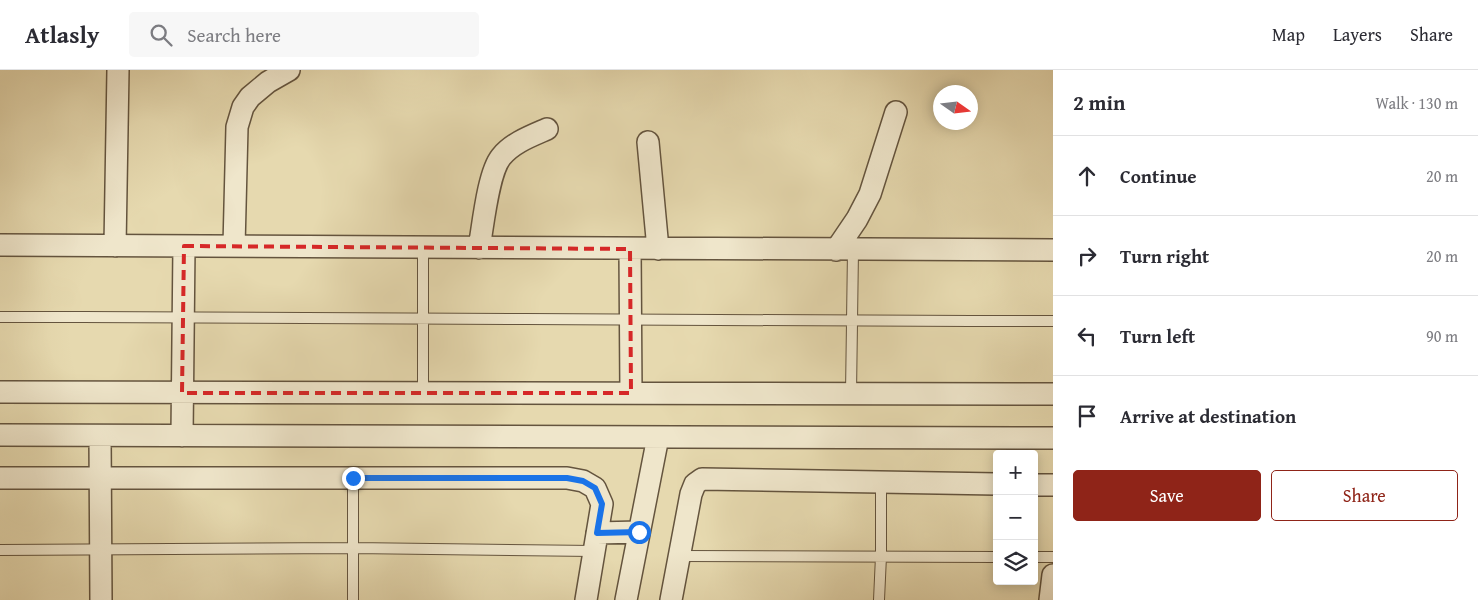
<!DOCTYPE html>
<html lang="en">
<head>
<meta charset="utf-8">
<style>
	:root { --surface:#fff; --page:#f7f7f7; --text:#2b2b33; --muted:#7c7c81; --line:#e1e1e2; --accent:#8f2418 }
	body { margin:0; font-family:"Gentium Book Plus",serif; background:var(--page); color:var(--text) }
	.controls { position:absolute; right:15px; bottom:15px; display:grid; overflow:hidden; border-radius:5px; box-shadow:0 2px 12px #0003 }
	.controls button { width:45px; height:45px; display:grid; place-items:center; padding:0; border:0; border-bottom:1px solid var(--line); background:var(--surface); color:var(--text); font:25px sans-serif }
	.compass { position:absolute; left:933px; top:15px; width:45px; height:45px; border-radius:50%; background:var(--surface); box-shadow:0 2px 12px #0003; rotate:104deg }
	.stop { position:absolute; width:15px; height:15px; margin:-11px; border:4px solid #1a73e8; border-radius:50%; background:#fff }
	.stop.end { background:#1a73e8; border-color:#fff; box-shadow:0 1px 5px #0008 }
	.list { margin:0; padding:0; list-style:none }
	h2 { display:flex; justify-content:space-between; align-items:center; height:65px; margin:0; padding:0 20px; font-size:21px }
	h2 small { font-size:16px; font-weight:400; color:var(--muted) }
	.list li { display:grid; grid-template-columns:32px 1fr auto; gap:15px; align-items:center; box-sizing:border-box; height:80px; padding:0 20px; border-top:1px solid var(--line) }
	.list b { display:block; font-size:19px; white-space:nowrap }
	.list em { font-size:16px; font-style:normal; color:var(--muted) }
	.actions { display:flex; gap:10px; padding:15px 20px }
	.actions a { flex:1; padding:11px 0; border:1px solid var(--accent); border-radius:5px; text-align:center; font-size:18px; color:var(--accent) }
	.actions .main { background:var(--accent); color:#fff }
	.icon { flex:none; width:28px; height:28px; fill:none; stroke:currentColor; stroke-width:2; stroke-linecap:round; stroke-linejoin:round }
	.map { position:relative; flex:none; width:1053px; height:530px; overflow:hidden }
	header { display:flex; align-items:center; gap:30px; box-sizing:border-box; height:70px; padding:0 25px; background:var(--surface); border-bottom:1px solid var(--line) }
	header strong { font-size:24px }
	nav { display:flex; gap:28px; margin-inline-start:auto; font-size:18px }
	.search { width:350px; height:45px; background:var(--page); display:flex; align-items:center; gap:12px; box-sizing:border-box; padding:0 18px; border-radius:5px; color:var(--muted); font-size:19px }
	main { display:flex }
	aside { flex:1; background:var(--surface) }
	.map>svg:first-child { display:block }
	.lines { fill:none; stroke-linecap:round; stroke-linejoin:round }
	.service-casing { stroke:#64543e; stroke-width:12 }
	.minor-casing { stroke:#64543e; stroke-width:24 }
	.service { stroke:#efe6cb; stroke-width:10 }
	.minor { stroke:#efe6cb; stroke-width:21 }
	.route { stroke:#1a73e8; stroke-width:6 }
	.marked { fill:none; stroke:#d62828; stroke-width:4; stroke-dasharray:10 6; stroke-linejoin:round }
</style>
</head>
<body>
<header>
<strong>Atlasly</strong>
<div class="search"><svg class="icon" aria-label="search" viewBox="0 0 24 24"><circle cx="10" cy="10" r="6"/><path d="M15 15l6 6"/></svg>Search here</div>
<nav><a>Map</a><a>Layers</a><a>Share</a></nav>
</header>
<main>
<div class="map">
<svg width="1053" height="530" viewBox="0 0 1053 530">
	<rect width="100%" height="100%" fill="#e6d9af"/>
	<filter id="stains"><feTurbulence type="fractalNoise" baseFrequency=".004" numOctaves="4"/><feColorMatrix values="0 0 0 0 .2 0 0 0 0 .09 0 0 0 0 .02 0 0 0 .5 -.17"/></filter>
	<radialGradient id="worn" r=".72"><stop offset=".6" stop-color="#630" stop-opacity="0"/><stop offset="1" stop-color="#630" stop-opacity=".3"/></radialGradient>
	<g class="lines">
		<g class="service-casing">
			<path id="service" d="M423 177V323
				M0 247C351 246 702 252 1053 251
				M851 324 853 180
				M353 408V530
				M0 480 353 478 594 481
				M679 486 997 487
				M1034 487H1053
				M879 530 881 486V412"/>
		</g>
		<g class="minor-casing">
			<path id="minor" d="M648 72 658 179
				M0 175 1053 180
				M115 176 118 0
				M234 176 237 57 243 37 250 27 268 12 289 0
				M479 178C483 156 488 103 501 87 512 73 531 66 547 59
				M630 179 631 323
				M836 180 857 149 870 124 896 42
				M0 322 1053 324
				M0 365 1053 368
				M100 366 101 530
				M182 366 184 176
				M0 408H567L583 411 595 418 602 434 586 530
				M1034 415H1053
				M597 463 639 462
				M626 530 658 367
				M671 530 691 424 695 414 702 409 997 414
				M1050 530 1053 505"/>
		</g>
		<use href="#service" class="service"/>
		<use href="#minor" class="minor"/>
	</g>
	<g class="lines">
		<path class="route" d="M353 408H567L583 411 595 418 602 434 597 463 639 462"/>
	</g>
	<path class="marked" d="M184 176 630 179 631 323H182Z"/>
	<rect width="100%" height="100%" filter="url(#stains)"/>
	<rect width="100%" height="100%" fill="url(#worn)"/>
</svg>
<div class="controls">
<button>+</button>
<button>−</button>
<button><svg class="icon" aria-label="layers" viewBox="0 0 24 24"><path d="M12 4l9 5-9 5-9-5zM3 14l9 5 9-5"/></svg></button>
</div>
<svg class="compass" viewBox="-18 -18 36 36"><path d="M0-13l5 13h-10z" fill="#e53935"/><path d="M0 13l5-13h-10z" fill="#7c7c81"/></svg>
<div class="stop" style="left:639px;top:462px"></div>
<div class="stop end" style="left:353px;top:408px"></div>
</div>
<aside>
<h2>2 min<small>Walk · 130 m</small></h2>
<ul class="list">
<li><svg class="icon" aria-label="ahead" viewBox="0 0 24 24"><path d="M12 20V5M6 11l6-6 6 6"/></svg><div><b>Continue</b></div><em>20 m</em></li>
<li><svg class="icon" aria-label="right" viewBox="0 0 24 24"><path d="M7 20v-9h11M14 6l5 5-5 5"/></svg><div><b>Turn right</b></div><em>20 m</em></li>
<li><svg class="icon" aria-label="left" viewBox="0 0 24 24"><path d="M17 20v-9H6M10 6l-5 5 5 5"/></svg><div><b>Turn left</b></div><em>90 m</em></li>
<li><svg class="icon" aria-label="arrive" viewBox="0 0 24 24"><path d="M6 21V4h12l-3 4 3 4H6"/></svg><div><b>Arrive at destination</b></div></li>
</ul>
<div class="actions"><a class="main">Save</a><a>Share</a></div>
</aside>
</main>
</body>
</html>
